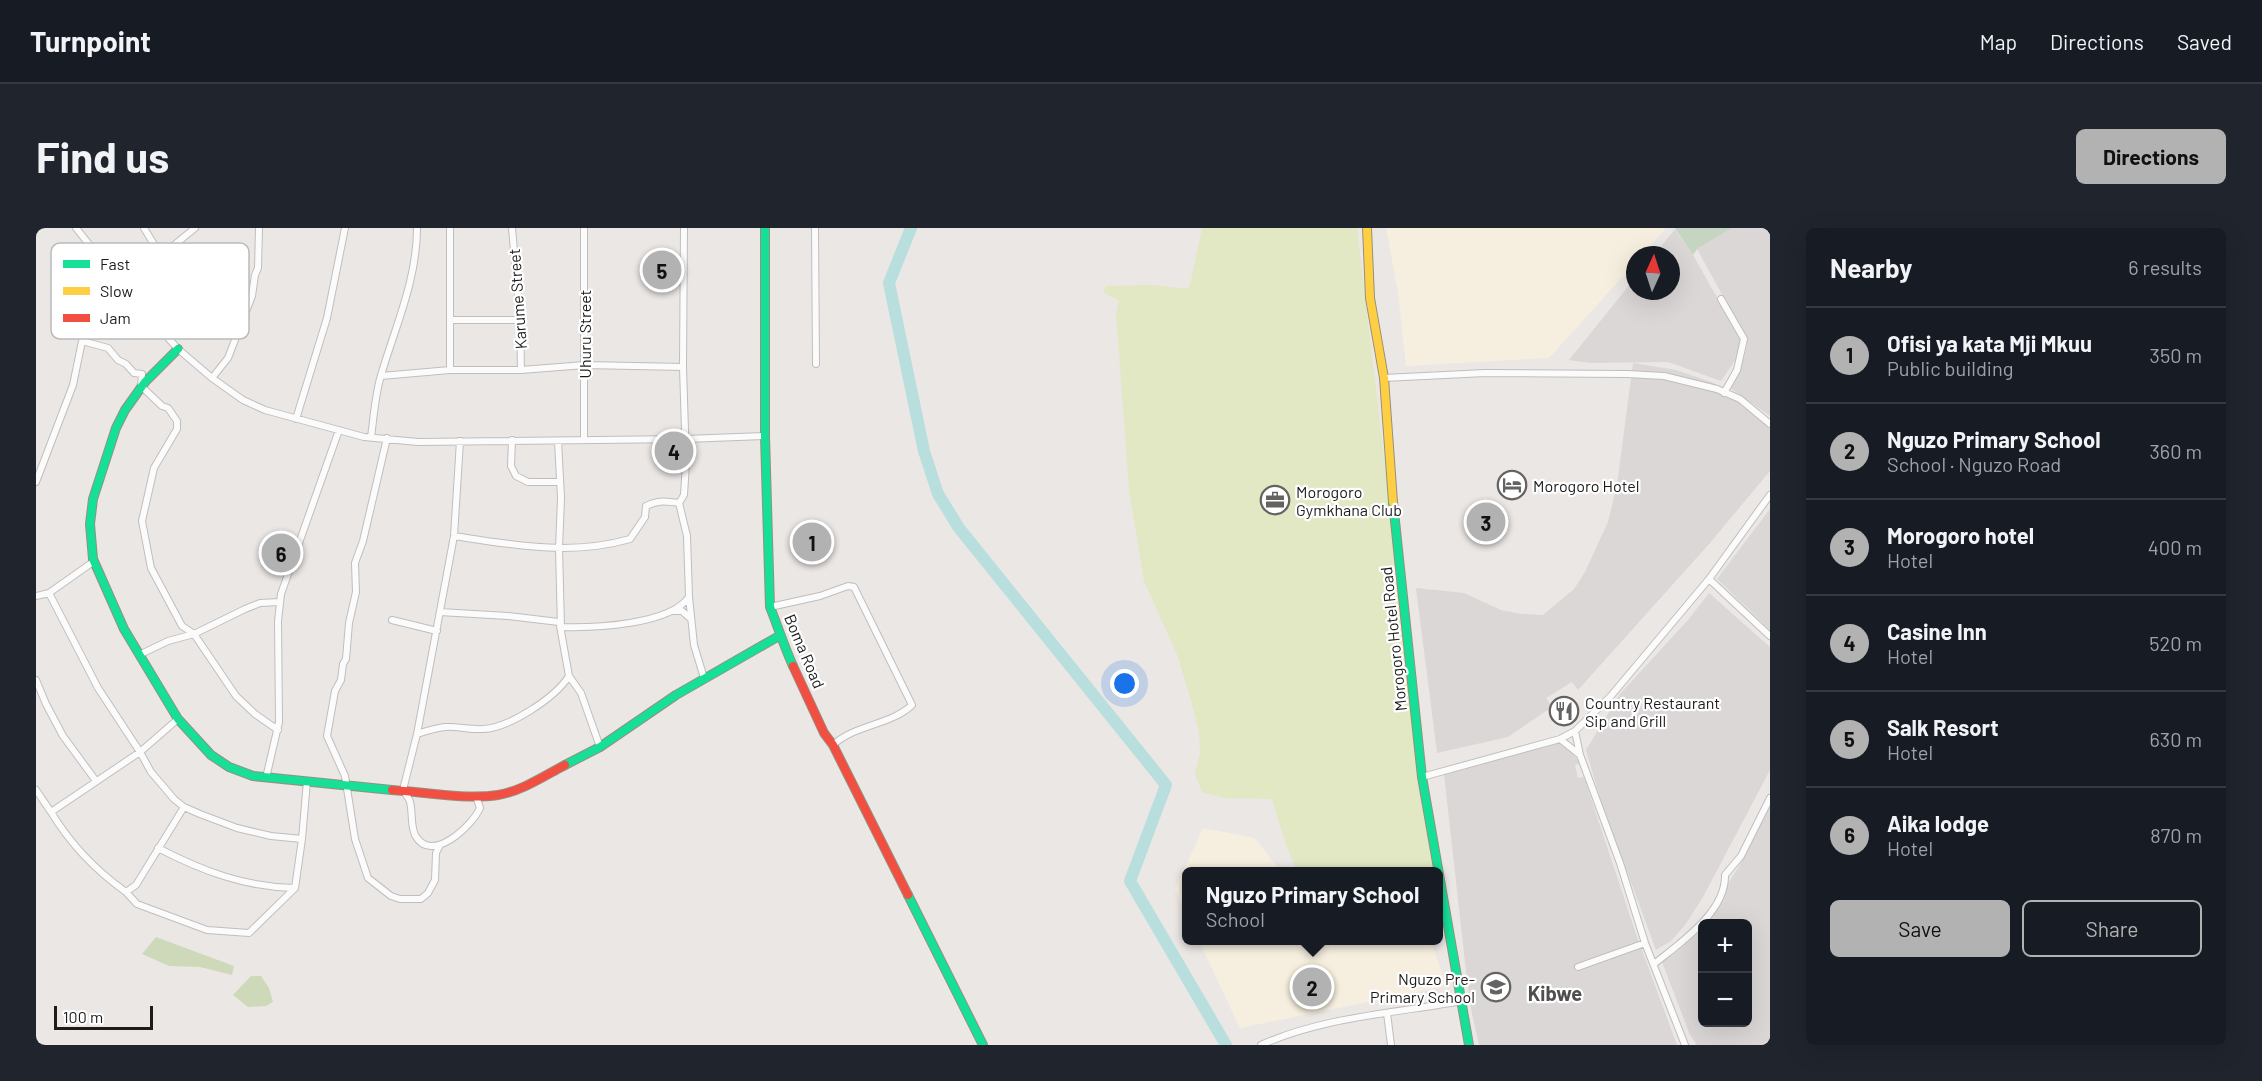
<!DOCTYPE html>
<html lang="en">
<head>
<meta charset="utf-8">
<style>
	:root { --surface:#171b24; --page:#20242c; --text:#f1f3f6; --muted:#9ea1a6; --line:#363941; --accent:#b2b2b3 }
	body { margin:0; font-family:Barlow,sans-serif; background:var(--page); color:var(--text) }
	.controls { position:absolute; right:18px; bottom:18px; display:grid; overflow:hidden; border-radius:9px; box-shadow:0 6px 24px #0002 }
	.controls button { width:54px; height:54px; display:grid; place-items:center; padding:0; border:0; border-bottom:2px solid var(--line); background:var(--surface); color:var(--text); font:30px sans-serif }
	.compass { position:absolute; left:1590px; top:18px; width:54px; height:54px; border-radius:50%; background:var(--surface); box-shadow:0 6px 24px #0002; rotate:3deg }
	.scale { position:absolute; left:18px; bottom:15px; width:99px; box-sizing:border-box; padding-left:6px; border:3px solid #1c1c1c; border-top:0; font-size:16px; line-height:21px; white-space:nowrap; color:#1c1c1c; -webkit-text-stroke:4px #fff; paint-order:stroke }
	.you { position:absolute; left:1089px; top:456px; width:21px; height:21px; margin:-15px; border:4px solid #fff; border-radius:50%; background:#1a73e8; box-shadow:0 0 0 9px #1a73e833 }
	.badge { display:grid; place-items:center; width:39px; height:39px; border-radius:50%; background:var(--accent); color:#111; font-size:20px; font-weight:700 }
	.pin { position:absolute; translate:-50% -50%; border:3px solid #fff; box-shadow:0 2px 6px #0006 }
	.popup { position:absolute; left:1146px; top:639px; width:261px; height:78px; box-sizing:border-box; display:grid; place-content:center; border-radius:9px; background:var(--surface); filter:drop-shadow(0 2px 4px #0005); font-size:20px; white-space:nowrap; color:var(--muted) }
	.popup b { font-size:22px; color:var(--text) }
	.popup::after { content:''; position:absolute; left:50%; top:100%; margin-left:-12px; border:12px solid transparent; border-top-color:var(--surface) }
	.list { margin:0; padding:0; list-style:none }
	h2 { display:flex; justify-content:space-between; align-items:center; height:78px; margin:0; padding:0 24px; font-size:26px }
	h2 small { font-size:20px; font-weight:400; color:var(--muted) }
	.list li { display:grid; grid-template-columns:39px 1fr auto; gap:18px; align-items:center; box-sizing:border-box; height:96px; padding:0 24px; border-top:2px solid var(--line) }
	.list b { display:block; font-size:22px; white-space:nowrap }
	.list p { margin:0; font-size:20px; white-space:nowrap; color:var(--muted) }
	.list em { font-size:20px; font-style:normal; color:var(--muted) }
	.actions { display:flex; gap:12px; padding:18px 24px }
	.actions a { flex:1; padding:14px 0; border:2px solid var(--accent); border-radius:9px; text-align:center; font-size:21px; color:var(--accent) }
	.actions .main { background:var(--accent); color:#111 }
	.map { position:relative; flex:none; width:1734px; height:817px; overflow:hidden; border-radius:9px }
	header { display:flex; align-items:center; gap:36px; box-sizing:border-box; height:84px; padding:0 30px; background:var(--surface); border-bottom:2px solid var(--line) }
	header strong { font-size:28px }
	nav { display:flex; gap:33px; margin-inline-start:auto; font-size:21px }
	.intro { display:flex; align-items:center; justify-content:space-between; box-sizing:border-box; height:144px; padding:0 36px }
	h1 { margin:0; font-size:42px }
	.button { padding:15px 27px; border-radius:9px; background:var(--accent); color:#111; font-size:21px; font-weight:700 }
	main { display:flex; gap:36px; padding:0 36px }
	aside { flex:1; background:var(--surface); border-radius:9px; box-shadow:0 6px 24px #0002 }
	.map>svg:first-child { display:block }
	.residential { fill:#dad7d6 }
	.education { fill:#f6efdf }
	.grass { fill:#e1e8c3 }
	.forest { fill:#ced9ba }
	.cemetery { fill:#c6d5c1 }
	.lines { fill:none; stroke-linecap:round; stroke-linejoin:round }
	.river { stroke:#b8dfdd; stroke-width:12 }
	.street-casing { stroke:#c0bebd; stroke-width:8 }
	.fast-casing { stroke:#95907d; stroke-width:10 }
	.slow-casing { stroke:#95907d; stroke-width:10 }
	.jam-casing { stroke:#95907d; stroke-width:10 }
	.street { stroke:#fcfbfb; stroke-width:6 }
	.fast { stroke:#16e098; stroke-width:8 }
	.slow { stroke:#ffcf43; stroke-width:8 }
	.jam { stroke:#f24e42; stroke-width:8 }
	.labels { text-anchor:middle; dominant-baseline:central; stroke-width:4.5; stroke-linejoin:round; paint-order:stroke }
	.street-label { font-size:16px; fill:#1c1c1c; stroke:#fff }
	.poi-label { font-size:16px; fill:#1c1c1c; stroke:#fff; text-anchor:start }
	.quarter-label { font-size:20px; font-weight:bold; fill:#4f4f4f; stroke:#fff }
	.key { fill:#fff; stroke:#bbb; stroke-width:1.5 }
	.key-label { font-size:16px; fill:#1c1c1c }
</style>
</head>
<body>
<header>
<strong>Turnpoint</strong>
<nav><a>Map</a><a>Directions</a><a>Saved</a></nav>
</header>
<div class="intro"><h1>Find us</h1><a class="button">Directions</a></div>
<main>
<div class="map">
<svg width="1734" height="817" viewBox="0 0 1734 817">
	<rect width="100%" height="100%" fill="#ebe7e5"/>
	<path class="residential" d="M1696 0H1734V188L1690 157 1708 130 1711 117 1710 110 1661 21Z
		M1639 1 1657 27 1705 112 1702 128 1685 153 1632 134 1554 135 1533 132 1599 50V63H1635V27H1618Z
		M1597 135 1640 142 1678 155 1734 198V243L1674 315 1542 462 1536 454 1510 470 1516 479 1472 509 1401 525 1380 360 1428 365 1465 382 1486 386 1507 387 1538 361 1549 344 1572 294 1581 257Z
		M1734 281V402L1681 351Z
		M1673 365 1734 419V542L1667 669 1649 697 1635 713 1620 722 1564 570 1550 522 1584 466 1652 392Z
		M1510 514H1522L1532 520 1544 535 1539 537 1542 550 1548 549 1600 706 1641 817H1443L1435 781 1431 752 1408 546Z
		M1734 575V817H1661L1654 807 1626 734 1642 722 1666 696V794H1712V696H1667L1703 638Z"/>
	<path class="education" d="M1350 0H1630L1606 27H1599V35L1513 130 1370 138 1362 65Z
		M1167 600 1219 610 1244 643 1150 644V686L1139 661Z
		M1163 713H1395L1410 758 1204 800Z"/>
	<path class="grass" d="M1166 0H1321L1397 643H1261L1250 617 1236 571 1188 570 1166 564 1159 546 1164 525 1163 504 1156 476 1142 429 1108 353 1093 262 1080 85 1083 73 1067 64 1070 58 1117 57 1151 61 1154 57Z"/>
	<path class="forest" d="M120 709 198 738 196 747 164 739 133 738 106 726Z
		M215 748H225L233 760 237 774 230 778 212 779 197 767Z"/>
	<path class="cemetery" d="M1639 0H1696L1661 21 1657 27Z"/>
	<g class="lines">
		<path class="river" d="M875 0 853 55 888 223 902 266 923 300 1130 557 1094 653 1190 817"/>
		<g class="street-casing">
			<path id="street" d="M40 0 87 59 142 121 176 150 207 172 229 182 328 209 382 214 649 211 729 208
				M108 0 125 28
				M476 0 484 92 485 142
				M548 0V212
				M779 0 780 136
				M87 59 159 0
				M1685 71 1708 111 1701 142 1688 165
				M414 92H484
				M414 142V0
				M345 148 414 142H485L549 137 647 139
				M176 150 192 130 216 68 219 47 222 40 223 0
				M1348 150 1449 145 1591 146 1628 148 1681 161 1704 171 1734 196
				M260 191 291 90 309 0
				M335 209C338 188 339 165 346 144 360 97 381 51 381 0
				M351 210 327 313 319 335 320 364 313 395 310 431 307 436 305 452 299 463 291 508 309 548 319 611 332 650 355 668 364 671H385L392 665 399 652 400 625 404 617
				M476 212 475 238 480 248 492 254H523
				M424 213 418 308 381 506 367 562C369 566 373 570 374 574 377 585 374 595 379 607 395 637 436 598 444 580L440 568
				M522 213 525 270 523 321 525 399
				M0 254 37 157 46 113 72 120 82 132 90 136 98 145 106 146 105 158 126 178 132 180 141 193V201L118 240 106 293 115 340 146 398 158 406 200 468 219 486 242 502
				M418 308C477 317 535 328 594 311L609 289 610 278C622 272 630 273 643 275
				M1673 351 1734 408
				M13 365 62 460 104 524 115 544 138 571 148 579 164 586 201 600 235 608 266 611
				M0 368 13 365 57 334
				M653 369 658 417 668 450
				M734 379 784 368 812 358 818 359 876 477C855 497 818 497 797 517
				M637 383H646L655 391
				M404 384 472 388 523 394
				M356 392 401 403
				M524 398 533 448 545 465 564 519
				M525 399C557 400 634 397 653 369L651 308 643 275 648 267 650 235 647 139 648 0
				M103 427 132 413 158 406 209 381 224 375 243 374
				M0 452 10 476 27 508 60 553
				M1539 503 1544 527
				M381 506C390 503 400 500 409 499 421 498 434 502 447 501 473 500 519 470 533 448
				M1524 511 1544 527 1584 635 1609 715 1649 817
				M1386 549 1524 511 1539 503 1574 469 1673 351 1734 267
				M230 550 243 494 242 393 245 366 303 202
				M0 562 15 584 104 524 142 491
				M15 584C35 617 59 642 90 664L100 657 148 579
				M122 620C166 643 209 659 259 660
				M90 664 101 676 171 702 213 705 259 660 266 611 271 553
				M1618 736C1644 715 1690 684 1689 647L1705 628 1734 570
				M1542 739 1609 715
				M1351 785 1355 817
				M1225 817C1287 789 1359 785 1426 773"/>
		</g>
		<g class="fast-casing">
			<path id="fast" d="M729 0V208L734 379C742 399 748 418 757 438
				M142 121 109 154 89 182 80 200 57 271 54 296 57 331 88 401 142 491 175 527 193 539 217 548 356 562
				M1357 274 1386 549 1433 817
				M529 537 564 519 640 467 743 408
				M872 667 947 817"/>
		</g>
		<g class="slow-casing">
			<path id="slow" d="M1331 0 1334 70 1348 150 1357 274"/>
		</g>
		<g class="jam-casing">
			<path id="jam" d="M757 438 788 505 797 517 872 667
				M356 562C388 564 429 572 462 567 486 563 508 548 529 537"/>
		</g>
		<use href="#street" class="street"/>
		<use href="#fast" class="fast"/>
		<use href="#slow" class="slow"/>
		<use href="#jam" class="jam"/>
	</g>
	<defs>
		<g id="hotel-ring" transform="scale(1.5)"><circle r="9.5" fill="#fff" stroke="#646362" stroke-width="1.5"/><path d="M-6-4.5h1.5V1H6V5H4.5V3h-9V5H-6ZM-4 0a1.8 1.8 0 1 1 3.6 0ZM.5 0V-2.5h3Q6-2.5 6 0Z" fill="#646362"/></g>
		<g id="office-ring" transform="scale(1.5)"><circle r="9.5" fill="#fff" stroke="#646362" stroke-width="1.5"/><path d="M-6-3h4V-5.5h4V-3h4V5H-6ZM-1-4.5V-3h2v-1.5ZM-6 0V1H6V0Z" fill="#646362"/></g>
		<g id="restaurant-ring" transform="scale(1.5)"><circle r="9.5" fill="#fff" stroke="#646362" stroke-width="1.5"/><path d="M-5-6h1v4h1v-4h1v4h1v-4h1v5L-1.5 .5V6h-2V.5L-5-1ZM5-6V6H3V1.5H1.5Q1.5-4 5-6Z" fill="#646362"/></g>
		<g id="school-ring" transform="scale(1.5)"><circle r="9.5" fill="#fff" stroke="#646362" stroke-width="1.5"/><path d="M0-5L7-2L0 1L-7-2ZM-4 1L0 2.5L4 1V4Q0 6-4 4Z" fill="#646362"/></g>
	</defs>
	<g fill-rule="evenodd">
		<use href="#hotel-ring" x="1476" y="257"/>
		<use href="#office-ring" x="1239" y="272"/>
		<use href="#restaurant-ring" x="1528" y="483"/>
		<use href="#school-ring" x="1460" y="759"/>
	</g>
	<g class="labels">
		<g class="street-label">
			<text transform="translate(481 71) rotate(-94)">Karume Street</text>
			<text transform="translate(548 106) rotate(-90)">Uhuru Street</text>
			<text transform="translate(1357 411) rotate(-96)">Morogoro Hotel Road</text>
			<text transform="translate(769 423) rotate(67)">Boma Road</text>
		</g>
		<g class="poi-label">
			<text x="1497" y="257">Morogoro Hotel</text>
			<text x="1260" y="263">Morogoro<tspan x="1260" dy="18">Gymkhana Club</tspan></text>
			<text x="1549" y="474">Country Restaurant<tspan x="1549" dy="18">Sip and Grill</tspan></text>
			<text x="1439" y="750" text-anchor="end">Nguzo Pre-<tspan x="1439" dy="18">Primary School</tspan></text>
		</g>
		<g class="quarter-label">
			<text x="1519" y="765">Kibwe</text>
		</g>
	</g>
	<rect x="15" y="15" width="198" height="96" rx="9" class="key"/>
	<rect x="27" y="32" width="27" height="8" fill="#16e098"/>
	<rect x="27" y="59" width="27" height="8" fill="#ffcf43"/>
	<rect x="27" y="86" width="27" height="8" fill="#f24e42"/>
	<g class="key-label">
		<text x="64" y="42">Fast</text>
		<text x="64" y="69">Slow</text>
		<text x="64" y="96">Jam</text>
	</g>
</svg>
<div class="controls">
<button>+</button>
<button>−</button>
</div>
<svg class="compass" viewBox="-18 -18 36 36"><path d="M0-13l5 13h-10z" fill="#e53935"/><path d="M0 13l5-13h-10z" fill="#9ea1a6"/></svg>
<div class="scale">100 m</div>
<div class="you"></div>
<div class="pin badge" style="left:776px;top:314px">1</div>
<div class="pin badge" style="left:1276px;top:759px">2</div>
<div class="popup"><b>Nguzo Primary School</b>School</div>
<div class="pin badge" style="left:1450px;top:294px">3</div>
<div class="pin badge" style="left:638px;top:223px">4</div>
<div class="pin badge" style="left:626px;top:42px">5</div>
<div class="pin badge" style="left:245px;top:325px">6</div>
</div>
<aside>
<h2>Nearby<small>6 results</small></h2>
<ul class="list">
<li><span class="badge">1</span><div><b>Ofisi ya kata Mji Mkuu</b><p>Public building</p></div><em>350 m</em></li>
<li><span class="badge">2</span><div><b>Nguzo Primary School</b><p>School · Nguzo Road</p></div><em>360 m</em></li>
<li><span class="badge">3</span><div><b>Morogoro hotel</b><p>Hotel</p></div><em>400 m</em></li>
<li><span class="badge">4</span><div><b>Casine Inn</b><p>Hotel</p></div><em>520 m</em></li>
<li><span class="badge">5</span><div><b>Salk Resort</b><p>Hotel</p></div><em>630 m</em></li>
<li><span class="badge">6</span><div><b>Aika lodge</b><p>Hotel</p></div><em>870 m</em></li>
</ul>
<div class="actions"><a class="main">Save</a><a>Share</a></div>
</aside>
</main>
</body>
</html>
